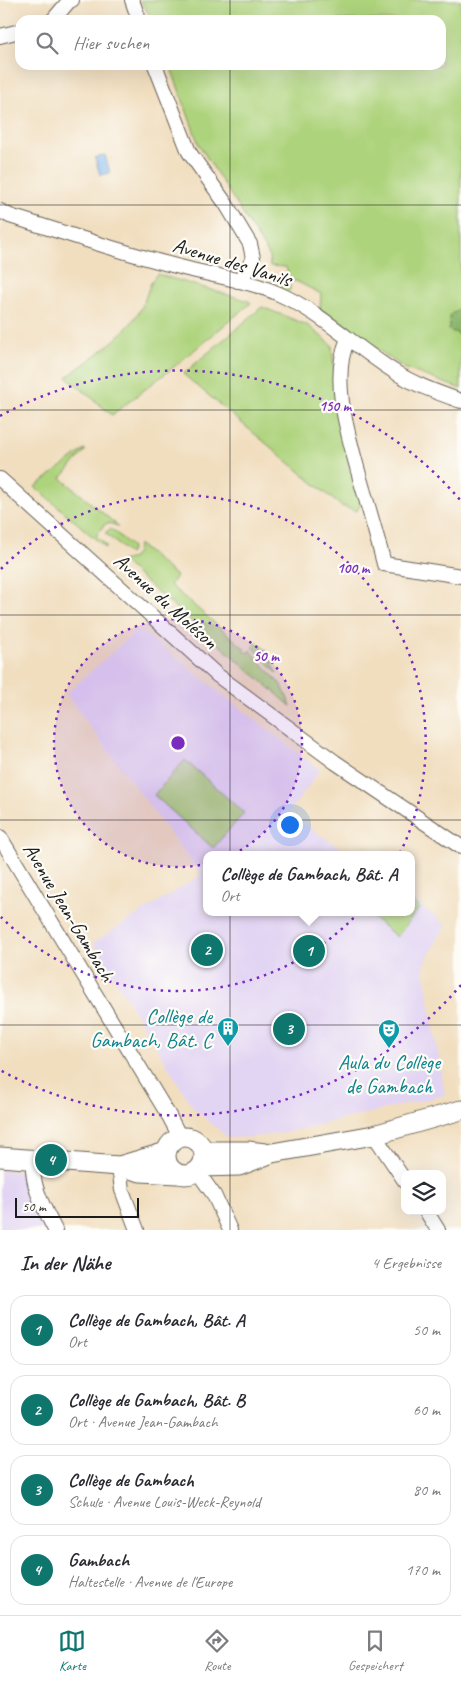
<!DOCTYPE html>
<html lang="de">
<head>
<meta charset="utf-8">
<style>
	:root { --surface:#fff; --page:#f2f2f3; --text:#2b2b33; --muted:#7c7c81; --line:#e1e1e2; --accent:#0f766e }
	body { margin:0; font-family:Caveat,sans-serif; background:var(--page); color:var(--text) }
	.controls { position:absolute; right:15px; bottom:15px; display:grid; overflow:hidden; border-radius:10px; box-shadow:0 5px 20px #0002 }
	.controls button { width:45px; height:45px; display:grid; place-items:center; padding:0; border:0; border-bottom:1px solid var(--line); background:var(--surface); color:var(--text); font:25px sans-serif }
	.scale { position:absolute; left:15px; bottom:12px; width:124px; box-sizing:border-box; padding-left:5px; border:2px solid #1c1c1c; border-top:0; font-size:14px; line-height:18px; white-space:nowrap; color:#1c1c1c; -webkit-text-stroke:4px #fdfcf7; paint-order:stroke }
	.you { position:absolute; left:289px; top:824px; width:18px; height:18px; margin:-12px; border:4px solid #fff; border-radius:50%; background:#1a73e8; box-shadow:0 0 0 8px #1a73e833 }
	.badge { display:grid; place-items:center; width:32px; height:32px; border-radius:50%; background:var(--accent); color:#fff; font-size:16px; font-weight:700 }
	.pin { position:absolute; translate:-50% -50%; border:2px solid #fff; box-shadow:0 1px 5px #0006 }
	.popup { position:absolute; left:203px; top:851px; width:212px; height:65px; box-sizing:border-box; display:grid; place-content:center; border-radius:10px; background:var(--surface); filter:drop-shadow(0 1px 4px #0005); font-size:16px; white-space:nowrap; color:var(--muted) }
	.popup b { font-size:19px; color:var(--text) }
	.popup::after { content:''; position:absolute; left:50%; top:100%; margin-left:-10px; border:10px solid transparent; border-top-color:var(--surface) }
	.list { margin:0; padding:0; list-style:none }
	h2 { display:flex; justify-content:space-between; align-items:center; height:65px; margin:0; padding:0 20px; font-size:21px }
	h2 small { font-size:16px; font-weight:400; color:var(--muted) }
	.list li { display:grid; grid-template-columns:32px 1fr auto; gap:15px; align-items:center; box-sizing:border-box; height:70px; margin:0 10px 10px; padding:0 10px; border:1px solid var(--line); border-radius:15px }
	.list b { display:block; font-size:19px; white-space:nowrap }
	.list p { margin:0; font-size:16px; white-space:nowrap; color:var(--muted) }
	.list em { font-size:16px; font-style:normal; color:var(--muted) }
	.icon { flex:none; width:28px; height:28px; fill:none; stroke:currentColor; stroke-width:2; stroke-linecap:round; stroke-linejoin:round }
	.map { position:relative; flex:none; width:461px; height:1230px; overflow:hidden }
	.search { position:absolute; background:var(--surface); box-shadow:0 5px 20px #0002; left:15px; right:15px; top:15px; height:55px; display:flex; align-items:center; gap:12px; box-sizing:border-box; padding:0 18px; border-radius:15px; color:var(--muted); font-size:19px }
	.sheet { height:385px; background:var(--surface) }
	nav { display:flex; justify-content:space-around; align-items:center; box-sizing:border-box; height:70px; border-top:1px solid var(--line); background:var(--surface); font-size:14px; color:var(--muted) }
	nav a { display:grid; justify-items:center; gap:2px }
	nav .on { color:var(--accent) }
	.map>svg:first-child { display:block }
	.built { fill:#e2d4f3 }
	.green { fill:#add37c; stroke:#64784c }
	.forest { fill:#8ab56c; stroke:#536844 }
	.water { fill:#7fb5ee; stroke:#4e6885 }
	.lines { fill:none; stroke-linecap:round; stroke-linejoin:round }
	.minor-casing { stroke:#676055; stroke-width:16 }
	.secondary-casing { stroke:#676055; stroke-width:21 }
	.minor { stroke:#fff; stroke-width:14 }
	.secondary { stroke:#fff; stroke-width:19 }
	.grid { fill:none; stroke:#1c1c1c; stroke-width:1; stroke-opacity:0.55 }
	.ring { fill:none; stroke:#7b2cbf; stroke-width:2.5; stroke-dasharray:2.5 5 }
	.labels { text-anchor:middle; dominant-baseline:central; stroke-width:4.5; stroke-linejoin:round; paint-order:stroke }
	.street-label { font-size:21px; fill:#1c1c1c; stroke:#fdfcf7 }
	.culture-label { font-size:21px; fill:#0d838f; stroke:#fdfcf7; text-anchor:end }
	.centre { fill:#7b2cbf; stroke:#fdfcf7; stroke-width:2.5 }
	.ring-label { font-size:15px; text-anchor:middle; font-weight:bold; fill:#7b2cbf; stroke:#fdfcf7; stroke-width:4.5; stroke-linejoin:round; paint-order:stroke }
</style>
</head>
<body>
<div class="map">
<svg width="461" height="1230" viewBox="0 0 461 1230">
	<rect width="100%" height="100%" fill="#fdfcf7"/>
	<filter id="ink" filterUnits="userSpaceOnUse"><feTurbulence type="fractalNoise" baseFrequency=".02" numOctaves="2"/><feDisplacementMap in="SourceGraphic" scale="10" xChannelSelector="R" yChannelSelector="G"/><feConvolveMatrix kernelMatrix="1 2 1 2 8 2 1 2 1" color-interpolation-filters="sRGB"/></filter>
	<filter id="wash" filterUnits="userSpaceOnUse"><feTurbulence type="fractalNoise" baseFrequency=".0096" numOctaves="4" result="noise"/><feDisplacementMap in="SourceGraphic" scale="20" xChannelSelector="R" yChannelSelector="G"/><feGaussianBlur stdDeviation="1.12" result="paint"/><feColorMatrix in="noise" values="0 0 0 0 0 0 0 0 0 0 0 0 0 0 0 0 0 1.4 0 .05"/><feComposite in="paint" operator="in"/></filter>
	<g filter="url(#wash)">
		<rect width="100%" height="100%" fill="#f1debf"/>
		<path class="built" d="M138 629 320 770 288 814 352 855H206V912H412V899L446 925 423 965 445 1095 284 1133 252 1137 228 1138 194 1109 93 943 201 875 66 694Z
			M0 1170 27 1172 53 1230H0Z"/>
		<path class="green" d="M140 0H461V389L404 368 320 309 321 294 296 281 290 282V290L288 292 278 288 288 274 286 267 270 266 269 255 199 145 170 65H441V20H153Z
			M157 274 249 301 251 303 175 366 112 415 67 377C92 357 122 339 139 312 147 300 147 285 157 274Z
			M262 307 307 325 332 345 336 400 362 501 357 511 341 506 183 374Z
			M85 449V451L61 478 118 526 108 523 104 525 96 536 106 545V548L35 487Z
			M110 529 114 531 131 546 132 549 129 554 105 533Z
			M138 544 176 576 170 585 245 649 244 651 248 653 250 650 282 686 291 706 121 561 133 558 137 552Z
			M257 642 268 652 277 673 253 647Z
			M185 760 244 813 213 848 154 795Z
			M412 901 419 908 397 937 366 912H412Z"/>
		<path class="forest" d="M461 309V335L449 330 450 315Z"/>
		<path class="water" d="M105 155 110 173 100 175 95 158Z"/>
	</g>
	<g filter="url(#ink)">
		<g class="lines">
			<g class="minor-casing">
				<path id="minor" d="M132 0 139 20
					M53 20 69 1 72 0
					M0 36 20 31
					M155 65 189 152 226 204 250 244 253 258 248 269 238 281
					M0 211 10 216C66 233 123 253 180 267 213 276 248 280 279 294 322 313 355 347 395 372 415 385 439 393 461 401
					M348 339C329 380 350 440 361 482 369 509 377 536 384 564L461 576
					M0 479 217 675 335 762 461 847
					M0 837 169 1116 180 1137
					M374 1135 405 1181
					M33 1159C31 1186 43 1206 55 1230
					M119 1166 122 1190 137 1230
					M197 1171 214 1195 230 1230
					M426 1211 438 1230"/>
			</g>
			<g class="secondary-casing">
				<path id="secondary" d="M166 1156a19 19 0 1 1 38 0a19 19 0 1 1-38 0Z
					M204 1151H248L265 1153
					M0 1157 119 1166 141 1172 177 1174
					M119 1166 166 1152
					M201 1167 239 1166 272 1153 374 1135 461 1110"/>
			</g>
			<use href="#minor" class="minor"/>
			<use href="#secondary" class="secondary"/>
		</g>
	</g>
	<path class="grid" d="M230 0V20M230 65V1230M0 205H461M0 410H461M0 615H461M0 820H461M0 1025H461"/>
	<circle cx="178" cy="743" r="124" fill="#7b2cbf" fill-opacity=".12"/>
	<g class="ring">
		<circle cx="178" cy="743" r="124"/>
		<path d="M1 569A248 248 0 1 1 1 917"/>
		<path d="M461 985A372 372 0 0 1 0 1070M0 416A372 372 0 0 1 461 501"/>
	</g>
	<defs>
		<g id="building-pin" transform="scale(1.125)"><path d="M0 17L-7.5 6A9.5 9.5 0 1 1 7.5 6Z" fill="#0f9aa8" stroke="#fdfcf7"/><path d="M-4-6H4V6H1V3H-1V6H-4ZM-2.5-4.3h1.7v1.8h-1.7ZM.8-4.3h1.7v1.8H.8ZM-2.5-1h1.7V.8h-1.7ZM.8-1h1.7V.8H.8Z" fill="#fff"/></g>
		<g id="theatre-pin" transform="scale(1.125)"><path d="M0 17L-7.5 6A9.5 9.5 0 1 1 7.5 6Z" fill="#0f9aa8" stroke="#fdfcf7"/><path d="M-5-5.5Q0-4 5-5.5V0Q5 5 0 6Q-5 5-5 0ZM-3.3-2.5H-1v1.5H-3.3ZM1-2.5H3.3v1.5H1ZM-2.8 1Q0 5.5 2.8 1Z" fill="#fff"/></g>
	</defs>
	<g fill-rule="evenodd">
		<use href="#building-pin" x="228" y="1028"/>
		<use href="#theatre-pin" x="389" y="1030"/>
	</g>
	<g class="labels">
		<g class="street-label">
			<text transform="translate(232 262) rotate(17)">Avenue des Vanils</text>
			<text transform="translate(166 601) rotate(42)">Avenue du Moléson</text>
			<text transform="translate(69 912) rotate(59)">Avenue Jean-Gambach</text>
		</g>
		<g class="culture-label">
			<text x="212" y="1016">Collège de<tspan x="212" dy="24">Gambach, Bât. C</tspan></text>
			<text x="389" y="1062" text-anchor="middle">Aula du Collège<tspan x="389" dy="24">de Gambach</tspan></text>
		</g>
	</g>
	<circle cx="178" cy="743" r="8" class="centre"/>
	<g class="ring-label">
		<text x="335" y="411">150 m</text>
		<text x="353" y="573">100 m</text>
		<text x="266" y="661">50 m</text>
	</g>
</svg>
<div class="controls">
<button><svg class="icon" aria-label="layers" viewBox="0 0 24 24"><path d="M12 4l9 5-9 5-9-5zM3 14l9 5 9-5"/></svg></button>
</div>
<div class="scale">50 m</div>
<div class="you"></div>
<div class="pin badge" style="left:309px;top:951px">1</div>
<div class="popup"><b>Collège de Gambach, Bât. A</b>Ort</div>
<div class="pin badge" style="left:207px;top:950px">2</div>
<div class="pin badge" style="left:289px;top:1029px">3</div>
<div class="pin badge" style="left:51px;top:1160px">4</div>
<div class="search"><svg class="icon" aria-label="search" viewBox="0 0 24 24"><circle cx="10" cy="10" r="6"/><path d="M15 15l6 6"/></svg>Hier suchen</div>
</div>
<section class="sheet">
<h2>In der Nähe<small>4 Ergebnisse</small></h2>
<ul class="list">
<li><span class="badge">1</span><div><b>Collège de Gambach, Bât. A</b><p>Ort</p></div><em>50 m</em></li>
<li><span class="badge">2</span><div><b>Collège de Gambach, Bât. B</b><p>Ort · Avenue Jean-Gambach</p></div><em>60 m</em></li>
<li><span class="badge">3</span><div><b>Collège de Gambach</b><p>Schule · Avenue Louis-Weck-Reynold</p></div><em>80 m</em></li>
<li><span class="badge">4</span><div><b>Gambach</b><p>Haltestelle · Avenue de l'Europe</p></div><em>170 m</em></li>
</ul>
</section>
<nav>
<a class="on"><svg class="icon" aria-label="map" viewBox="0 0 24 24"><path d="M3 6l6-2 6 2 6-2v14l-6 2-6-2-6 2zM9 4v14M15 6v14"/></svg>Karte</a>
<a><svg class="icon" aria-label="directions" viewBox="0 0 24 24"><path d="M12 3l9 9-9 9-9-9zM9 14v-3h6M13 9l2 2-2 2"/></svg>Route</a>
<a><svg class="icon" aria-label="saved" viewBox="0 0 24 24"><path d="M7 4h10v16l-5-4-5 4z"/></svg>Gespeichert</a>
</nav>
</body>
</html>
